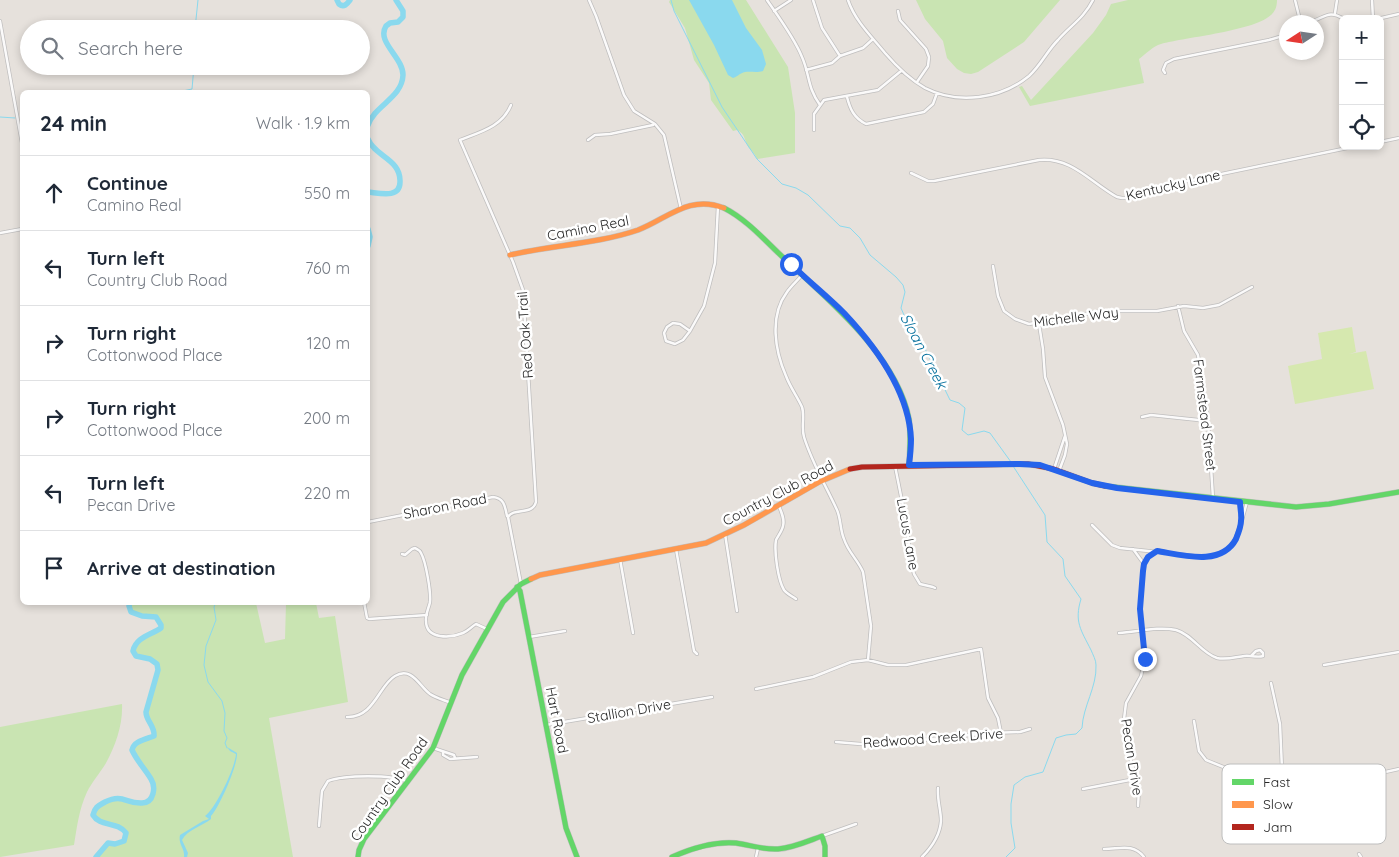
<!DOCTYPE html>
<html lang="en">
<head>
<meta charset="utf-8">
<style>
	:root { --surface:#fff; --page:#f6f6f7; --text:#1f2937; --muted:#747a83; --line:#e0e1e3 }
	body { margin:0; font-family:Quicksand,sans-serif; background:var(--page); color:var(--text) }
	.controls { position:absolute; right:15px; top:15px; display:grid; overflow:hidden; border-radius:8px; box-shadow:0 2px 8px #0003 }
	.controls button { width:45px; height:45px; display:grid; place-items:center; padding:0; border:0; border-bottom:1px solid var(--line); background:var(--surface); color:var(--text); font:25px sans-serif }
	.compass { position:absolute; left:1279px; top:15px; width:45px; height:45px; border-radius:50%; background:var(--surface); box-shadow:0 2px 8px #0003; rotate:258deg }
	.stop { position:absolute; width:15px; height:15px; margin:-11px; border:4px solid #2563eb; border-radius:50%; background:#fff }
	.stop.end { background:#2563eb; border-color:#fff; box-shadow:0 1px 5px #0008 }
	.list { margin:0; padding:0; list-style:none }
	h2 { display:flex; justify-content:space-between; align-items:center; height:65px; margin:0; padding:0 20px; font-size:21px }
	h2 small { font-size:16px; font-weight:400; color:var(--muted) }
	.list li { display:grid; grid-template-columns:32px 1fr auto; gap:15px; align-items:center; box-sizing:border-box; height:75px; padding:0 20px; border-top:1px solid var(--line) }
	.list b { display:block; font-size:19px; white-space:nowrap }
	.list p { margin:0; font-size:16px; white-space:nowrap; color:var(--muted) }
	.list em { font-size:16px; font-style:normal; color:var(--muted) }
	.icon { flex:none; width:28px; height:28px; fill:none; stroke:currentColor; stroke-width:2; stroke-linecap:round; stroke-linejoin:round }
	.map { position:relative; flex:none; width:1399px; height:857px; overflow:hidden }
	.search { position:absolute; background:var(--surface); box-shadow:0 2px 8px #0003; left:20px; top:20px; width:350px; height:55px; display:flex; align-items:center; gap:12px; box-sizing:border-box; padding:0 18px; border-radius:28px; color:var(--muted); font-size:19px }
	.panel { position:absolute; background:var(--surface); box-shadow:0 2px 8px #0003; left:20px; top:90px; width:350px; height:515px; border-radius:8px }
	.map>svg:first-child { display:block }
	.green { fill:#c9e4b2 }
	.pitch { fill:#d6e8af }
	.water { fill:#8ad9ee }
	.lines { fill:none; stroke-linecap:round; stroke-linejoin:round }
	.stream { stroke:#8ad9ee; stroke-width:1 }
	.river { stroke:#8ad9ee; stroke-width:5.5 }
	.street-casing { stroke:#bfbebe; stroke-width:4 }
	.fast-casing { stroke:#bfbebe; stroke-width:6 }
	.slow-casing { stroke:#bfbebe; stroke-width:6 }
	.jam-casing { stroke:#bfbebe; stroke-width:6 }
	.street { stroke:#fbfafa; stroke-width:2.5 }
	.fast { stroke:#63d668; stroke-width:5 }
	.slow { stroke:#ff974d; stroke-width:5 }
	.jam { stroke:#b3261e; stroke-width:5 }
	.route { stroke:#2563eb; stroke-width:6 }
	.labels { text-anchor:middle; dominant-baseline:central; stroke-width:5; stroke-linejoin:round; paint-order:stroke }
	.street-label { font-size:14px; fill:#272727; stroke:#fff }
	.water-label { font-size:15px; font-style:italic; fill:#05709d; stroke:#fff }
	.key { fill:#fff; stroke:#bebebe; stroke-width:1 }
	.key-label { font-size:14px; fill:#272727 }
</style>
</head>
<body>
<div class="map">
<svg width="1399" height="857" viewBox="0 0 1399 857">
	<rect width="100%" height="100%" fill="#e6e1dc"/>
	<path class="green" d="M670 0H746L788 67 795 113V153L757 159C755 154 753 152 749 148 744 141 746 134 737 130L733 131 711 100 709 83 694 60 685 28 669 2Z
		M916 0H1060L1024 42 978 72 971 74 964 73 957 69 947 58 943 41 925 19Z
		M1128 0H1277C1277 5 1276 10 1272 14 1256 31 1186 37 1161 44 1153 46 1146 54 1139 59L1144 83 1030 106 1019 87 1022 86 1031 100 1093 33 1106 15 1111 4Z
		M130 603H256L265 643 285 639 286 603H316L319 618 335 616 348 702 269 718 293 857H97L108 844 115 845 124 841 126 832 122 827 96 820 93 815C95 807 98 806 106 802 122 793 128 805 143 803 155 802 156 787 151 779 145 769 137 761 132 750L133 747 154 736C155 726 147 722 147 714 147 696 160 681 157 663L150 658 136 655 133 650C137 638 151 635 161 629L162 625 156 617 142 615 132 611Z
		M122 704C123 724 116 745 106 763 100 773 92 782 87 792 79 809 77 827 74 845L0 857V727Z"/>
	<path class="pitch" d="M1352 327 1356 352 1349 354 1366 351 1374 389 1295 404 1288 366 1322 359 1318 333Z"/>
	<path class="water" d="M689 0H732L746 28 762 50 766 64 763 71C756 73 751 71 745 72 740 73 737 77 733 78L728 75 714 45Z
		M227 747 237 753C238 765 219 808 211 816V819C201 827 188 829 182 840L188 853 187 857H184C185 848 178 845 180 835L203 821 209 819 205 816C216 808 235 768 236 754L230 751Z"/>
	<g class="lines">
		<path class="stream" d="M671 0 674 11 722 107 757 159 782 184 796 188 808 195 840 226 850 228 860 238 870 255 896 277 903 285 905 292 901 308 904 315 914 326 950 400 959 403 965 408 962 430 968 435 984 431 990 433 1011 462
			M195 29 198 0
			M178 92 192 89 194 66
			M0 117 15 118
			M21 119H22
			M216 602 214 607 216 620 206 646 204 665 208 682 222 701 225 713 224 731 227 738 225 743 227 748
			M1006 857 1015 848 1011 823V804L1014 785 1025 777 1043 772 1056 738 1066 735 1076 734 1082 728C1083 706 1097 687 1096 665 1096 660 1093 655 1091 650 1081 630 1074 622 1081 599L1065 576 1063 559 1047 542 1045 515 1013 466"/>
		<path class="river" d="M337 0 339 4C344 8 347 4 350 0
			M368 125C375 105 402 98 403 75 403 57 376 42 386 26L390 23 398 22 403 17V11L396 0
			M368 139C375 157 401 159 400 182 400 199 379 193 368 192
			M368 229 370 237 368 246
			M96 857 108 843 115 844 124 841 126 833C117 821 100 827 93 815 95 807 98 806 105 802 123 793 126 804 142 803 154 803 156 787 151 779 145 769 137 761 132 750 134 741 146 739 154 736 155 726 146 721 146 712L158 670 157 664 150 659 136 656 133 651C136 637 151 635 161 628V625L156 617 142 616 131 612 129 606 130 602"/>
		<g class="street-casing">
			<path id="street" d="M589 0 596 16 624 95 634 111 655 124 664 135 681 209
				M767 0C778 16 795 39 802 57 810 75 807 87 820 105
				M813 0 822 28 840 56
				M848 0C855 21 872 37 885 53 897 67 909 79 925 88 958 105 1001 99 1029 76 1041 65 1047 51 1058 40 1070 26 1084 18 1093 0
				M1295 0 1299 16 1298 22
				M1372 0 1373 19
				M774 11 791 0
				M898 11 900 20 926 49 929 57 928 66 917 82
				M1335 13 1337 0
				M1377 19 1399 14
				M0 21 22 143
				M1310 22C1325 18 1328 9 1344 19
				M806 70 832 63 840 56 863 48 873 39
				M1165 73 1163 70 1166 63 1174 59 1269 40 1286 35
				M847 97C850 109 854 118 866 124L924 112 933 104 937 93
				M511 105C502 127 480 132 460 140L513 262 523 290 536 502C532 516 514 507 508 517L521 584
				M814 130V114L824 100 878 90 901 71
				M588 140 595 135 610 134 653 125
				M1380 142 1399 138
				M911 173 928 181H934L1039 160C1072 157 1090 182 1117 197L1122 198H1131L1178 183 1357 146
				M0 233 22 229
				M993 266 998 296 1004 311 1015 319 1029 324 1102 311H1157L1184 306 1203 308 1219 305 1252 287
				M802 275C797 281 791 286 787 292 769 316 775 351 786 376 790 387 797 396 802 407 805 416 801 427 804 437 812 463 826 486 837 510 841 519 840 530 844 539 848 552 858 560 863 572L871 626 868 660
				M1178 306 1184 331 1198 355 1208 421 1213 498
				M673 323 680 324 690 331 683 340 675 344 666 341 664 333 667 327Z
				M1039 324 1043 349 1045 377 1063 425 1067 444 1065 455 1059 471
				M690 331 704 306 715 263 718 206
				M1142 417 1151 415 1208 421
				M895 466 906 521 911 562 914 574 920 584 933 587 935 588
				M1054 469 1065 436
				M1240 502V514L1242 520 1247 502
				M778 504C781 511 785 519 783 526 782 531 778 536 776 540 774 552 778 580 784 590 787 594 792 596 796 599
				M368 522 493 497C504 498 505 506 507 516
				M1092 525 1112 545 1120 548 1205 557 1212 556 1227 550 1234 542 1242 520
				M725 534 737 611
				M676 549 694 651 697 654
				M1133 549 1144 564
				M402 554 405 555 412 549 415 548C418 550 420 550 421 553 426 562 431 592 430 602 429 608 425 614 426 621 426 640 451 638 463 633 468 631 471 627 476 624L487 629
				M620 559 633 633
				M364 602 367 618 369 619 427 615
				M1119 633C1137 632 1158 626 1176 630 1193 635 1201 653 1217 658 1226 660 1236 657 1244 656 1251 655 1257 658 1263 656V653L1260 650 1256 651 1252 655
				M529 637 565 631
				M1324 665 1399 652
				M1271 683 1280 724 1283 791
				M756 689 813 677 851 662 868 660 888 665H906L981 649 988 698 998 718 1001 733
				M347 717C374 718 379 685 395 676 412 666 419 686 430 694 436 698 444 700 451 703
				M1194 721 1199 751 1206 760 1283 791 1295 790 1321 782 1345 781 1399 769
				M546 725 712 697
				M836 742 873 745 990 733 1020 732 1030 729
				M433 748 454 755 455 758
				M443 752V755L450 759 477 757
				M1083 789 1135 779
				M1138 806 1139 790 1129 754 1124 719 1126 703 1141 676 1145 659 1140 609 1143 571 1144 564 1148 557 1157 551
				M319 826 322 791 328 781C344 775 392 774 408 782
				M822 836 856 824
				M1104 849C1120 849 1133 843 1144 857
				M1359 854 1361 857
				M756 857 758 848
				M922 857C931 848 940 835 941 821 941 810 937 800 938 788"/>
		</g>
		<g class="fast-casing">
			<path id="fast" d="M724 208C748 220 768 244 788 262 832 303 897 357 909 419 911 434 910 450 909 465
				M1105 486 1296 507 1329 504 1399 492
				M517 587 520 591 566 828 577 857
				M358 857 359 850 364 839 433 748 462 675 503 602 521 584 531 579
				M672 857C692 848 713 841 736 843 750 845 763 850 778 849 793 848 808 841 822 836L825 846V857"/>
		</g>
		<g class="slow-casing">
			<path id="slow" d="M510 255C552 245 597 244 638 230 667 219 689 194 724 208
				M531 579 540 575 706 543 744 525 819 482 850 469"/>
		</g>
		<g class="jam-casing">
			<path id="jam" d="M850 469 862 467 1028 464 1054 469 1092 483 1105 486"/>
		</g>
		<use href="#street" class="street"/>
		<use href="#fast" class="fast"/>
		<use href="#slow" class="slow"/>
		<use href="#jam" class="jam"/>
	</g>
	<g class="lines">
		<path class="route" d="M791 264C808 281 827 296 844 313 875 346 909 391 911 439 911 448 910 457 909 465L1020 464 1040 465 1092 483 1117 488 1240 502C1240 508 1242 514 1241 521 1241 526 1238 534 1236 539 1221 567 1182 555 1157 551L1148 557 1144 564 1143 571 1140 609 1145 659"/>
	</g>
	<g class="labels">
		<g class="street-label">
			<text transform="translate(1173 185) rotate(-13)">Kentucky Lane</text>
			<text transform="translate(588 228) rotate(-11)">Camino Real</text>
			<text transform="translate(1076 317) rotate(-7)">Michelle Way</text>
			<text transform="translate(525 335) rotate(-94)">Red Oak Trail</text>
			<text transform="translate(1205 415) rotate(83)">Farmstead Street</text>
			<text transform="translate(778 493) rotate(-28)">Country Club Road</text>
			<text transform="translate(445 506) rotate(-11)">Sharon Road</text>
			<text transform="translate(908 534) rotate(80)">Lucus Lane</text>
			<text transform="translate(629 711) rotate(-10)">Stallion Drive</text>
			<text transform="translate(557 720) rotate(79)">Hart Road</text>
			<text transform="translate(933 738) rotate(-4)">Redwood Creek Drive</text>
			<text transform="translate(1132 757) rotate(81)">Pecan Drive</text>
			<text transform="translate(389 789) rotate(-55)">Country Club Road</text>
		</g>
		<g class="water-label">
			<text transform="translate(924 351) rotate(62)">Sloan Creek</text>
		</g>
	</g>
	<rect x="1222" y="764" width="164" height="80" rx="8" class="key"/>
	<rect x="1232" y="779" width="22" height="6" fill="#63d668"/>
	<rect x="1232" y="801" width="22" height="7" fill="#ff974d"/>
	<rect x="1232" y="824" width="22" height="6" fill="#b3261e"/>
	<g class="key-label">
		<text x="1263" y="787">Fast</text>
		<text x="1263" y="809">Slow</text>
		<text x="1263" y="832">Jam</text>
	</g>
</svg>
<div class="controls">
<button>+</button>
<button>−</button>
<button><svg class="icon" aria-label="locate" viewBox="0 0 24 24"><circle cx="12" cy="12" r="6"/><path d="M12 2v4M12 18v4M2 12h4M18 12h4"/></svg></button>
</div>
<svg class="compass" viewBox="-18 -18 36 36"><path d="M0-13l5 13h-10z" fill="#e53935"/><path d="M0 13l5-13h-10z" fill="#747a83"/></svg>
<div class="stop" style="left:791px;top:264px"></div>
<div class="stop end" style="left:1145px;top:659px"></div>
<div class="search"><svg class="icon" aria-label="search" viewBox="0 0 24 24"><circle cx="10" cy="10" r="6"/><path d="M15 15l6 6"/></svg>Search here</div>
<section class="panel">
<h2>24 min<small>Walk · 1.9 km</small></h2>
<ul class="list">
<li><svg class="icon" aria-label="ahead" viewBox="0 0 24 24"><path d="M12 20V5M6 11l6-6 6 6"/></svg><div><b>Continue</b><p>Camino Real</p></div><em>550 m</em></li>
<li><svg class="icon" aria-label="left" viewBox="0 0 24 24"><path d="M17 20v-9H6M10 6l-5 5 5 5"/></svg><div><b>Turn left</b><p>Country Club Road</p></div><em>760 m</em></li>
<li><svg class="icon" aria-label="right" viewBox="0 0 24 24"><path d="M7 20v-9h11M14 6l5 5-5 5"/></svg><div><b>Turn right</b><p>Cottonwood Place</p></div><em>120 m</em></li>
<li><svg class="icon" aria-label="right" viewBox="0 0 24 24"><path d="M7 20v-9h11M14 6l5 5-5 5"/></svg><div><b>Turn right</b><p>Cottonwood Place</p></div><em>200 m</em></li>
<li><svg class="icon" aria-label="left" viewBox="0 0 24 24"><path d="M17 20v-9H6M10 6l-5 5 5 5"/></svg><div><b>Turn left</b><p>Pecan Drive</p></div><em>220 m</em></li>
<li><svg class="icon" aria-label="arrive" viewBox="0 0 24 24"><path d="M6 21V4h12l-3 4 3 4H6"/></svg><div><b>Arrive at destination</b></div></li>
</ul>
</section>
</div>
</body>
</html>
